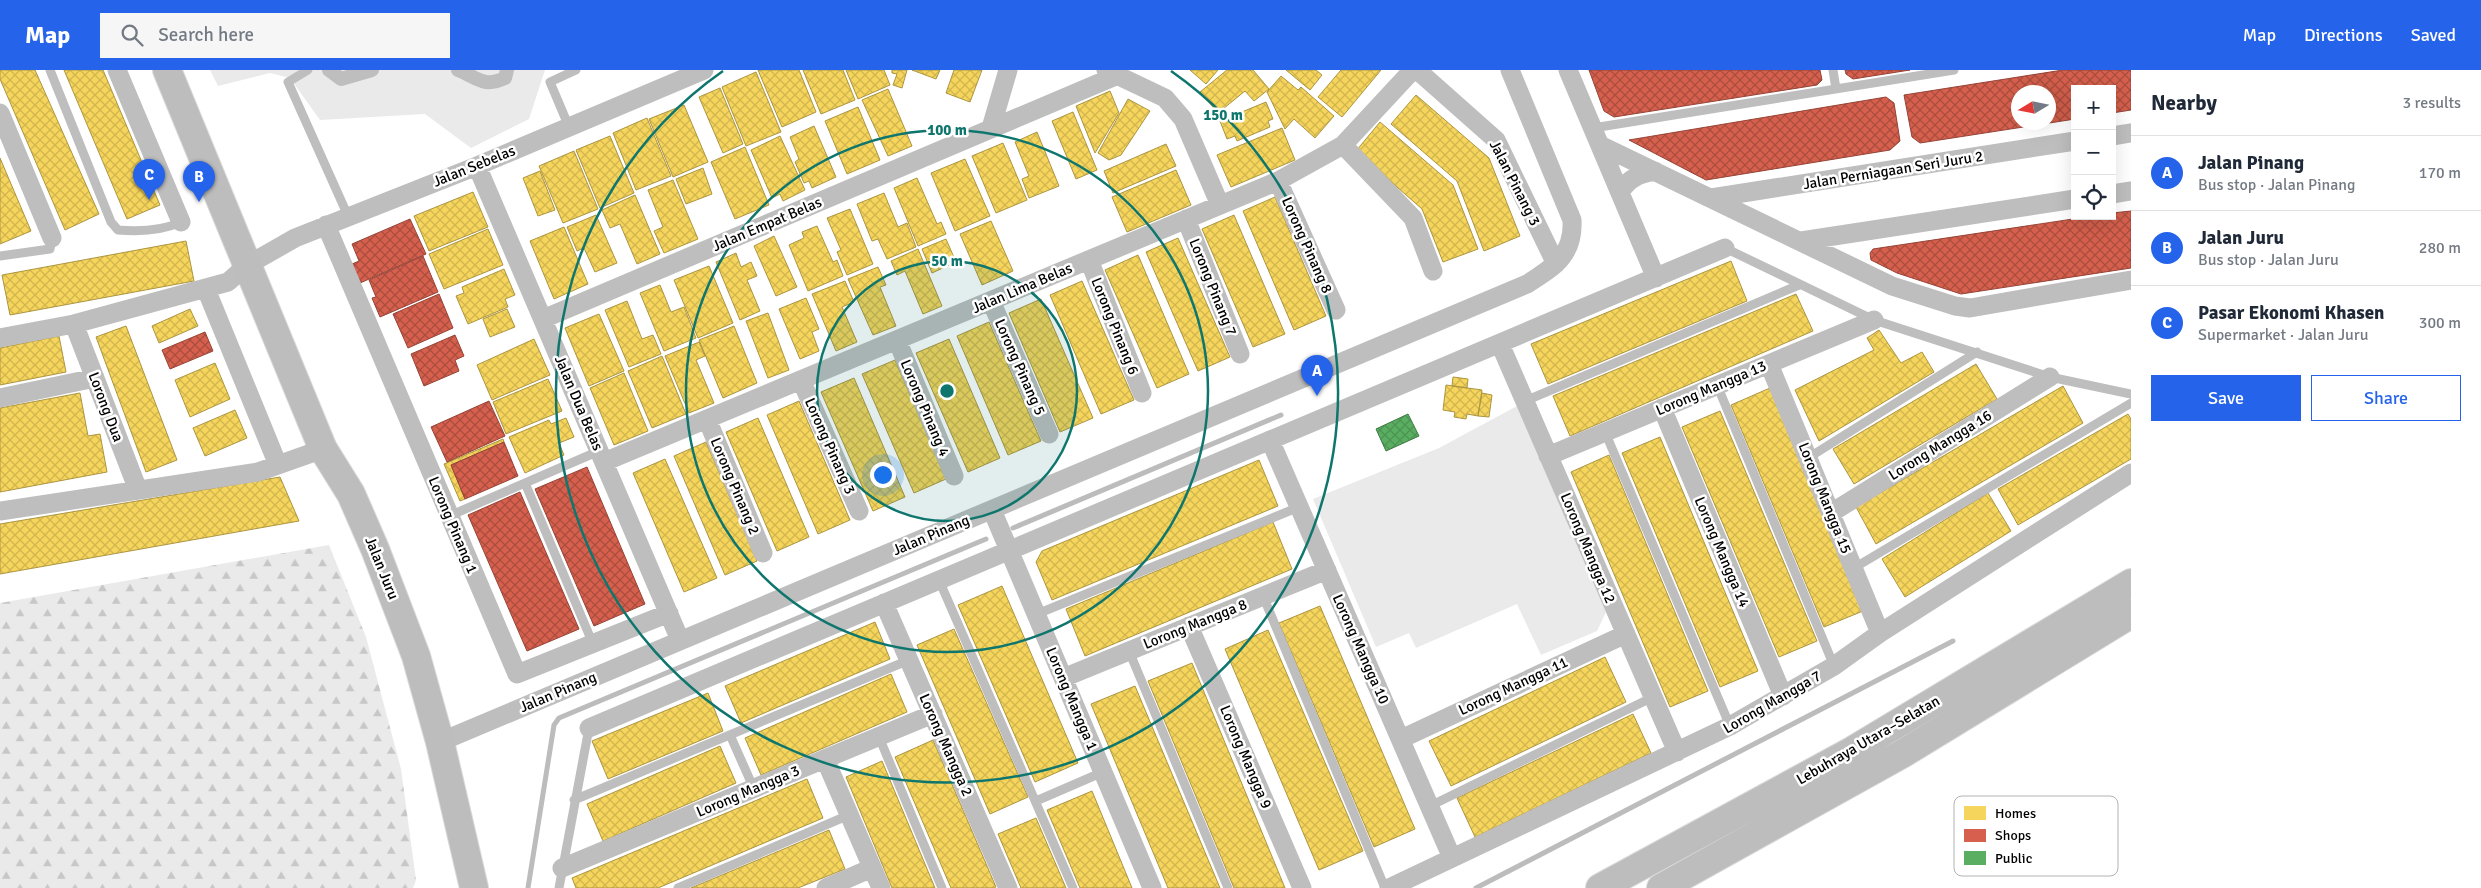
<!DOCTYPE html>
<html lang="en">
<head>
<meta charset="utf-8">
<style>
	:root { --surface:#fff; --page:#f6f6f7; --text:#1f2937; --muted:#747a83; --line:#e0e1e3; --accent:#2563eb }
	body { margin:0; font-family:Signika,sans-serif; background:var(--page); color:var(--text) }
	.controls { position:absolute; right:15px; top:15px; display:grid; overflow:hidden; border-radius:0px; box-shadow:0 5px 20px #0002 }
	.controls button { width:45px; height:45px; display:grid; place-items:center; padding:0; border:0; border-bottom:1px solid var(--line); background:var(--surface); color:var(--text); font:25px sans-serif }
	.compass { position:absolute; left:2011px; top:15px; width:45px; height:45px; border-radius:50%; background:var(--surface); box-shadow:0 5px 20px #0002; rotate:260deg }
	.you { position:absolute; left:882px; top:404px; width:18px; height:18px; margin:-12px; border:4px solid #fff; border-radius:50%; background:#1a73e8; box-shadow:0 0 0 8px #1a73e833 }
	.badge { display:grid; place-items:center; width:32px; height:32px; border-radius:50%; background:var(--accent); color:#fff; font-size:16px; font-weight:700 }
	.pin { position:absolute; translate:-50% -41px; filter:drop-shadow(0 1px 2px #0008) }
	.pin::after { content:''; position:absolute; top:26px; width:18px; height:15px; background:inherit; clip-path:polygon(0 0,100% 0,50% 100%) }
	.list { margin:0; padding:0; list-style:none }
	h2 { display:flex; justify-content:space-between; align-items:center; height:65px; margin:0; padding:0 20px; font-size:21px }
	h2 small { font-size:16px; font-weight:400; color:var(--muted) }
	.list li { display:grid; grid-template-columns:32px 1fr auto; gap:15px; align-items:center; box-sizing:border-box; height:75px; padding:0 20px; border-top:1px solid var(--line) }
	.list b { display:block; font-size:19px; white-space:nowrap }
	.list p { margin:0; font-size:16px; white-space:nowrap; color:var(--muted) }
	.list em { font-size:16px; font-style:normal; color:var(--muted) }
	.actions { display:flex; gap:10px; padding:15px 20px }
	.actions a { flex:1; padding:11px 0; border:1px solid var(--accent); border-radius:0px; text-align:center; font-size:18px; color:var(--accent) }
	.actions .main { background:var(--accent); color:#fff }
	.icon { flex:none; width:28px; height:28px; fill:none; stroke:currentColor; stroke-width:2; stroke-linecap:round; stroke-linejoin:round }
	.map { position:relative; flex:none; width:2131px; height:818px; overflow:hidden }
	header { display:flex; align-items:center; gap:30px; box-sizing:border-box; height:70px; padding:0 25px; background:var(--accent); color:#fff }
	header strong { font-size:24px }
	nav { display:flex; gap:28px; margin-inline-start:auto; font-size:18px }
	.search { width:350px; height:45px; background:var(--page); display:flex; align-items:center; gap:12px; box-sizing:border-box; padding:0 18px; border-radius:0px; color:var(--muted); font-size:19px }
	main { display:flex }
	aside { flex:1; background:var(--surface) }
	.map>svg:first-child { display:block }
	.forest { fill:url(#forest-firs) }
	.park { fill:#eaeaea }
	.homes { fill:url(#homes-cross-hatch); stroke:#ac9540 }
	.shops { fill:url(#shops-cross-hatch); stroke:#964336; fill-rule:evenodd }
	.public { fill:url(#public-cross-hatch); stroke:#3f7a44 }
	.lines { fill:none; stroke-linecap:round; stroke-linejoin:round }
	.stream { stroke:#bcbcbc; stroke-width:5 }
	.primary-casing { stroke:#dbdbdb; stroke-width:30 }
	.motorway-casing { stroke:#dbdbdb; stroke-width:30 }
	.service { stroke:#bebebe; stroke-width:9 }
	.pedestrian { stroke:#bebebe; stroke-width:14 }
	.minor { stroke:#bebebe; stroke-width:19 }
	.primary { stroke:#bdbdbd; stroke-width:28 }
	.motorway { stroke:#bdbdbd; stroke-width:28 }
	.ring { fill:none; stroke:#0f766e; stroke-width:2.5 }
	.labels { text-anchor:middle; dominant-baseline:central; stroke-width:5; stroke-linejoin:round; paint-order:stroke }
	.street-label { font-size:15px; fill:#000; stroke:#fff }
	.key { fill:#fff; stroke:#b2b2b2; stroke-width:1 }
	.key-label { font-size:14px; fill:#000 }
	.centre { fill:#0f766e; stroke:#fff; stroke-width:2.5 }
	.ring-label { font-size:15px; text-anchor:middle; font-weight:bold; fill:#0f766e; stroke:#fff; stroke-width:5; stroke-linejoin:round; paint-order:stroke }
</style>
</head>
<body>
<header>
<strong>Map</strong>
<div class="search"><svg class="icon" aria-label="search" viewBox="0 0 24 24"><circle cx="10" cy="10" r="6"/><path d="M15 15l6 6"/></svg>Search here</div>
<nav><a>Map</a><a>Directions</a><a>Saved</a></nav>
</header>
<main>
<div class="map">
<svg width="2131" height="818" viewBox="0 0 2131 818">
	<defs>
		<pattern id="forest-firs" width="22" height="20" patternUnits="userSpaceOnUse" patternTransform="scale(1.25)"><rect width="22" height="20" fill="#eaeaea"/><path d="M5 1l3.5 6h-7zM16 11l3.5 6h-7z" fill="#c7c7c7"/></pattern>
		<pattern id="homes-cross-hatch" width="8" height="8" patternUnits="userSpaceOnUse" patternTransform="scale(1.25)"><rect width="8" height="8" fill="#f6d55c"/><path d="M0 0l8 8M0 8l8-8" fill="none" stroke="#d1b54e"/></pattern>
		<pattern id="shops-cross-hatch" width="8" height="8" patternUnits="userSpaceOnUse" patternTransform="scale(1.25)"><rect width="8" height="8" fill="#d6604d"/><path d="M0 0l8 8M0 8l8-8" fill="none" stroke="#ab4d3e"/></pattern>
		<pattern id="public-cross-hatch" width="8" height="8" patternUnits="userSpaceOnUse" patternTransform="scale(1.25)"><rect width="8" height="8" fill="#5aae61"/><path d="M0 0l8 8M0 8l8-8" fill="none" stroke="#4c9452"/></pattern>
	</defs>
	<rect width="100%" height="100%" fill="#fff"/>
	<path class="forest" d="M329 475 366 567 401 699 416 810 413 818H0V533Z"/>
	<path class="park" d="M210 0H545L529 49 471 78 425 44 320 50 290 8 270 3 218 16Z
		M1517 336 1606 542 1597 561 1541 585 1517 534 1416 578 1409 563 1376 577 1313 429 1439 378Z"/>
	<path class="homes" d="M0 0H35L99 144 65 160 0 9Z
		M64 0H103L160 135 127 149Z
		M758 0H799L816 42 782 57Z
		M803 0H843L855 30 821 44Z
		M846 0H884L890 15 858 29Z
		M892 0H907L902 18 893 15 897 4 892 3Z
		M912 0H940L936 9Z
		M954 0H982L970 32 946 23Z
		M1190 0H1218L1206 14Z
		M1227 0H1253L1269 19 1254 31 1245 21 1218 43 1200 22Z
		M1286 0H1316L1322 5 1310 20Z
		M1341 0H1381L1342 47 1318 27Z
		M756 2 781 62 746 76 722 17Z
		M1281 6 1298 20 1301 17 1334 46 1315 68 1294 49 1285 59 1267 22Z
		M720 18 743 74 723 83 699 27Z
		M888 19 912 76 888 86 862 30Z
		M1110 21 1119 43 1095 83 1076 36Z
		M1416 25 1489 88 1520 166 1484 181 1457 111 1391 54Z
		M1128 29 1150 41 1121 85 1109 90 1098 83Z
		M1266 32 1273 49 1268 51 1270 57 1237 71 1235 66 1227 69 1220 51Z
		M684 35 708 92 673 107 649 49Z
		M858 37 880 90 847 104 825 51Z
		M1073 42 1097 100 1076 109 1052 51Z
		M647 48 671 106 636 120 613 63Z
		M1380 52 1453 115 1478 179 1443 192 1422 139 1356 81Z
		M814 56 836 107 812 118 809 111 804 113 795 92 799 89 790 67Z
		M1282 58 1295 90 1231 117 1217 85Z
		M1037 62 1059 116 1029 128 1022 109 1029 106 1015 72Z
		M610 66 634 123 600 138 576 80Z
		M780 66 805 120 783 131 780 124 772 128 751 80Z
		M1003 73 1027 130 996 143 972 86Z
		M1166 74 1176 96 1113 123 1104 101Z
		M745 77 769 135 735 149 711 92Z
		M574 81 598 139 563 153 539 96Z
		M0 88 31 161 0 174Z
		M965 89 990 146 955 161 931 103Z
		M703 98 712 124 686 134 676 109Z
		M1176 100 1191 135 1127 162 1112 127Z
		M540 101 555 140 538 146 523 108Z
		M917 108 937 154 941 152 946 164 918 176 894 118Z
		M673 110 698 169 664 183 654 161 663 157 648 120Z
		M473 122 488 157 429 181 414 146Z
		M884 123 898 157 907 153 916 177 887 189 878 169 872 171 857 134Z
		M635 125 660 184 637 194 620 154 610 158 602 140Z
		M1275 127 1326 246 1294 260 1243 141Z
		M850 139 873 194 847 205 837 182 841 180 827 148Z
		M596 145 617 193 595 202 584 178 577 181 567 157Z
		M1234 145 1285 264 1253 277 1202 159Z
		M991 151 1013 201 982 215 960 164Z
		M817 156 833 192 837 190 843 206 808 221 789 175 804 168 802 162Z
		M564 157 588 214 554 229 530 171Z
		M488 159 503 195 444 219 429 184Z
		M774 166 797 217 776 226 754 176Z
		M1178 168 1230 287 1198 301 1146 182Z
		M946 169 956 192 932 203 922 179Z
		M186 171 194 211 10 245 2 205Z
		M918 179 942 236 923 244 905 201 897 205 891 191Z
		M736 183 741 197 751 192 757 206 747 210 760 241 740 250 716 192Z
		M1138 185 1189 304 1157 318 1105 200Z
		M1731 191 1747 231 1548 314 1531 274Z
		M709 196 733 253 698 268 674 210Z
		M878 197 886 215 880 217 896 256 873 265 848 209Z
		M504 199 515 225 505 229 508 237 468 254 456 226 464 223 462 217Z
		M845 211 854 232 842 237 857 272 836 281 812 224Z
		M1082 211 1134 330 1101 344 1050 225Z
		M660 215 671 242 684 237 696 268 664 281 640 223Z
		M1796 224 1813 261 1570 366 1553 326Z
		M806 228 819 259 812 262 819 281 800 289 779 239Z
		M1041 229 1093 348 1060 362 1009 243Z
		M627 231 642 269 653 265 661 284 629 297 605 240Z
		M190 239 198 256 159 273 152 256Z
		M507 239 515 257 490 267 483 249Z
		M768 243 789 300 768 308 746 251Z
		M599 244 624 301 589 316 565 258Z
		M989 252 1041 371 1008 385 957 266Z
		M126 256 177 390 146 402 96 267Z
		M734 256 757 313 723 328 699 270Z
		M1879 260 1901 293 1922 282 1934 302 1819 371 1795 320 1874 280 1867 268Z
		M59 266 66 302 0 315V278Z
		M534 269 550 305 492 330 477 295Z
		M949 269 1000 388 968 402 916 283Z
		M699 272 705 286 696 290 714 333 689 343 665 286Z
		M662 286 686 344 652 358 628 301Z
		M895 290 946 409 914 423 862 304Z
		M215 293 230 329 190 347 175 310Z
		M1976 294 1997 329 1854 414 1833 379Z
		M624 303 648 361 614 375 590 318Z
		M1453 307 1468 309 1467 318 1452 316Z
		M854 308 905 427 873 441 821 322Z
		M548 309 562 341 506 364 493 332Z
		M1446 315 1482 320 1478 346 1467 344 1466 349 1454 347 1455 342 1443 340Z
		M2063 316 2083 353 1876 474 1856 437Z
		M1770 318 1863 541 1824 557 1731 335Z
		M80 323 88 366 100 364 107 402 0 422V338Z
		M1482 323 1492 325 1489 347 1478 346Z
		M799 331 850 450 818 464 767 345Z
		M235 340 247 368 205 386 193 358Z
		M1720 341 1817 571 1779 587 1682 357Z
		M2128 344 2131 349V389L2018 455 1998 419Z
		M566 348 574 367 559 373 564 385 525 403 509 367 549 350 551 354Z
		M758 348 809 467 777 481 726 362Z
		M1660 367 1758 601 1720 617 1622 383Z
		M503 369 504 372 451 395 465 429 460 431 444 394Z
		M706 372 757 491 725 505 674 386Z
		M1609 385 1708 621 1670 637 1571 402Z
		M665 389 717 508 684 522 633 403Z
		M1259 390 1278 436 1052 530 1036 492 1042 481Z
		M280 407 299 451 0 504V454Z
		M1988 423 2011 461 1905 527 1882 489Z
		M1273 452 1292 499 1085 586 1066 539Z
		M1002 516 1078 693 1035 712 958 535Z
		M1320 536 1415 759 1374 777 1279 553Z
		M875 552 890 589 741 653 725 616Z
		M954 559 1028 727 990 744 917 575Z
		M1268 560 1363 781 1319 800 1225 579Z
		M1605 587 1626 632 1451 716 1429 671Z
		M1192 593 1285 818H1234L1148 611Z
		M891 604 907 642 761 705 745 668Z
		M1135 616 1220 818H1168L1091 634Z
		M708 623 723 661 608 709 592 671Z
		M1633 644 1651 683 1475 767 1457 728Z
		M933 670 996 817 994 818H951L895 687Z
		M720 676 736 713 603 771 587 734Z
		M882 691 935 818H892L846 707Z
		M807 709 823 748 658 818H576L572 808Z
		M1092 721 1132 818H1080L1047 740Z
		M1036 748 1066 818H1021L998 764Z
		M829 760 845 799 798 818H691Z"/>
	<path class="shops" d="M1589 0H1820L1822 10 1817 15 1614 47 1604 41Z
		M1845 0H1910L1853 9 1846 4Z
		M2063 0H2131V40L2112 43V19H2075V49L1920 73 1912 67 1904 25ZM2018 22H2048V52H2018Z
		M1886 27 1894 33 1900 71 1890 80 1706 110 1629 70Z
		M2131 141V198L1961 224 1897 203 1871 190 1870 183 1873 179 2093 146H2112V143Z
		M410 149 426 184 360 213 352 194 359 191 352 174Z
		M423 186 438 222 380 247 372 228 376 227 369 210Z
		M439 224 453 258 408 278 393 244Z
		M205 262 213 281 170 299 162 280Z
		M455 265 464 286 455 290 459 301 424 316 411 284Z
		M489 331 505 366 447 392 431 357Z
		M504 372 518 406 465 429 451 395Z
		M587 397 645 534 594 556 535 419Z
		M520 422 579 559 527 581 468 445Z"/>
	<path class="public" d="M1408 344 1419 366 1386 381 1376 359Z"/>
	<g class="lines">
		<path class="stream" d="M1013 458 1281 345
			M528 818 554 655 559 648 986 469
			M1476 818 1953 571"/>
		<g class="primary-casing">
			<path id="primary" d="M167 0 323 379 351 424 375 479 416 586 440 672 474 818"/>
		</g>
		<g class="motorway-casing">
			<path id="motorway" d="M1600 818 1850 682 2131 513
				M1661 818 1902 684 2131 544"/>
		</g>
		<path class="service" d="M50 0 111 152 118 160C140 162 161 161 181 152
			M308 0 288 12 348 146
			M1833 0 1836 19
			M569 57 550 12 576 0
			M1593 58 1954 0
			M1725 178 1874 250 2050 307 2131 324
			M0 186 50 179 52 168
			M1717 315 1834 596
			M1525 331 1799 215
			M1605 362 1730 656
			M1808 388 1977 282
			M525 413 593 574
			M449 446 599 381
			M1854 498 2131 333
			M939 510 1073 818
			M1263 526 1385 818
			M1037 544 1299 437
			M1129 581 1228 818
			M730 665 754 719
			M879 667 942 818
			M574 730 909 590
			M1036 731 1103 702
			M1430 736 1653 627
			M559 818 589 658
			M678 818 849 745"/>
		<path class="pedestrian" d="M329 0 341 9 372 0
			M458 0C478 8 484 18 505 8L507 0"/>
		<path class="minor" d="M117 0 181 152
			M1106 0 1165 28 1183 49 1220 135
			M1417 0 1496 70 1556 194
			M1568 0 1656 208
			M0 43 52 168
			M991 58 1008 0
			M2112 66 2131 63
			M1343 75 1413 148 1433 201
			M1600 75 1892 216 1955 236 1970 238 2131 210
			M477 96 680 570
			M1278 111 1336 240
			M1620 122C1629 108 1639 104 1655 101
			M2112 124 2131 121
			M1711 128 2075 71
			M1186 149 1240 284
			M326 155 517 604 669 543
			M1801 171 2075 129
			M1089 190 1142 323
			M206 219 278 395
			M991 231 1049 364
			M543 249 1118 5
			M74 254 138 420
			M0 268 74 254 228 212 246 196 295 168 477 96 704 0
			M897 270 954 406
			M1500 274 1677 682
			M1769 294 1880 563
			M801 310 859 441
			M0 328 95 308
			M1662 338 1783 626
			M707 349 763 483
			M1270 370 1452 788
			M1548 386 1874 250
			M604 392 1278 111 1343 75 1408 5 1410 0
			M992 440 1152 818
			M0 441 258 402 323 379
			M1831 443 2050 307
			M884 533 1008 818
			M1189 556 1302 818
			M1063 608 1327 500
			M589 658 1725 178
			M1401 669 1626 564
			M440 672 1527 214C1554 197 1574 185 1572 150L1510 0
			M825 689 881 818
			M562 798 933 644
			M826 818 872 798
			M1389 818 1730 656 1834 596 1880 563 2131 403"/>
		<use href="#primary" class="primary"/>
		<use href="#motorway" class="motorway"/>
	</g>
	<circle cx="947" cy="321" r="130" fill="#0f766e" fill-opacity=".12"/>
	<g class="ring">
		<circle cx="947" cy="321" r="130"/>
		<circle cx="947" cy="321" r="261"/>
		<path d="M1171 1A391 391 0 1 1 723 1"/>
	</g>
	<g class="labels">
		<g class="street-label">
			<text transform="translate(474 96) rotate(-22)">Jalan Sebelas</text>
			<text transform="translate(1893 100) rotate(-9)">Jalan Perniagaan Seri Juru 2</text>
			<text transform="translate(1515 113) rotate(63)">Jalan Pinang 3</text>
			<text transform="translate(767 154) rotate(-23)">Jalan Empat Belas</text>
			<text transform="translate(1307 175) rotate(66)">Lorong Pinang 8</text>
			<text transform="translate(1213 217) rotate(68)">Lorong Pinang 7</text>
			<text transform="translate(1022 218) rotate(-23)">Jalan Lima Belas</text>
			<text transform="translate(1115 256) rotate(68)">Lorong Pinang 6</text>
			<text transform="translate(1020 297) rotate(66)">Lorong Pinang 5</text>
			<text transform="translate(1711 318) rotate(-23)">Lorong Mangga 13</text>
			<text transform="translate(579 333) rotate(67)">Jalan Dua Belas</text>
			<text transform="translate(106 337) rotate(69)">Lorong Dua</text>
			<text transform="translate(925 338) rotate(67)">Lorong Pinang 4</text>
			<text transform="translate(1940 375) rotate(-32)">Lorong Mangga 16</text>
			<text transform="translate(830 376) rotate(66)">Lorong Pinang 3</text>
			<text transform="translate(735 416) rotate(67)">Lorong Pinang 2</text>
			<text transform="translate(1825 428) rotate(68)">Lorong Mangga 15</text>
			<text transform="translate(453 455) rotate(67)">Lorong Pinang 1</text>
			<text transform="translate(931 465) rotate(-23)">Jalan Pinang</text>
			<text transform="translate(1588 478) rotate(67)">Lorong Mangga 12</text>
			<text transform="translate(1722 482) rotate(67)">Lorong Mangga 14</text>
			<text transform="translate(382 498) rotate(68)">Jalan Juru</text>
			<text transform="translate(1195 554) rotate(-22)">Lorong Mangga 8</text>
			<text transform="translate(1361 579) rotate(66)">Lorong Mangga 10</text>
			<text transform="translate(1513 616) rotate(-25)">Lorong Mangga 11</text>
			<text transform="translate(558 622) rotate(-23)">Jalan Pinang</text>
			<text transform="translate(1072 629) rotate(67)">Lorong Mangga 1</text>
			<text transform="translate(1772 632) rotate(-30)">Lorong Mangga 7</text>
			<text transform="translate(1868 670) rotate(-30)">Lebuhraya Utara–Selatan</text>
			<text transform="translate(946 675) rotate(66)">Lorong Mangga 2</text>
			<text transform="translate(1246 687) rotate(67)">Lorong Mangga 9</text>
			<text transform="translate(748 721) rotate(-23)">Lorong Mangga 3</text>
		</g>
	</g>
	<rect x="1954" y="726" width="164" height="80" rx="8" class="key"/>
	<rect x="1964" y="736" width="22" height="14" fill="#f6d55c"/>
	<rect x="1964" y="759" width="22" height="13" fill="#d6604d"/>
	<rect x="1964" y="781" width="22" height="14" fill="#5aae61"/>
	<g class="key-label">
		<text x="1995" y="748">Homes</text>
		<text x="1995" y="770">Shops</text>
		<text x="1995" y="793">Public</text>
	</g>
	<circle cx="947" cy="321" r="8" class="centre"/>
	<g class="ring-label">
		<text x="1223" y="50">150 m</text>
		<text x="947" y="65">100 m</text>
		<text x="947" y="196">50 m</text>
	</g>
</svg>
<div class="controls">
<button>+</button>
<button>−</button>
<button><svg class="icon" aria-label="locate" viewBox="0 0 24 24"><circle cx="12" cy="12" r="6"/><path d="M12 2v4M12 18v4M2 12h4M18 12h4"/></svg></button>
</div>
<svg class="compass" viewBox="-18 -18 36 36"><path d="M0-13l5 13h-10z" fill="#e53935"/><path d="M0 13l5-13h-10z" fill="#747a83"/></svg>
<div class="you"></div>
<div class="pin badge" style="left:1317px;top:326px">A</div>
<div class="pin badge" style="left:199px;top:132px">B</div>
<div class="pin badge" style="left:149px;top:130px">C</div>
</div>
<aside>
<h2>Nearby<small>3 results</small></h2>
<ul class="list">
<li><span class="badge">A</span><div><b>Jalan Pinang</b><p>Bus stop · Jalan Pinang</p></div><em>170 m</em></li>
<li><span class="badge">B</span><div><b>Jalan Juru</b><p>Bus stop · Jalan Juru</p></div><em>280 m</em></li>
<li><span class="badge">C</span><div><b>Pasar Ekonomi Khasen</b><p>Supermarket · Jalan Juru</p></div><em>300 m</em></li>
</ul>
<div class="actions"><a class="main">Save</a><a>Share</a></div>
</aside>
</main>
</body>
</html>
